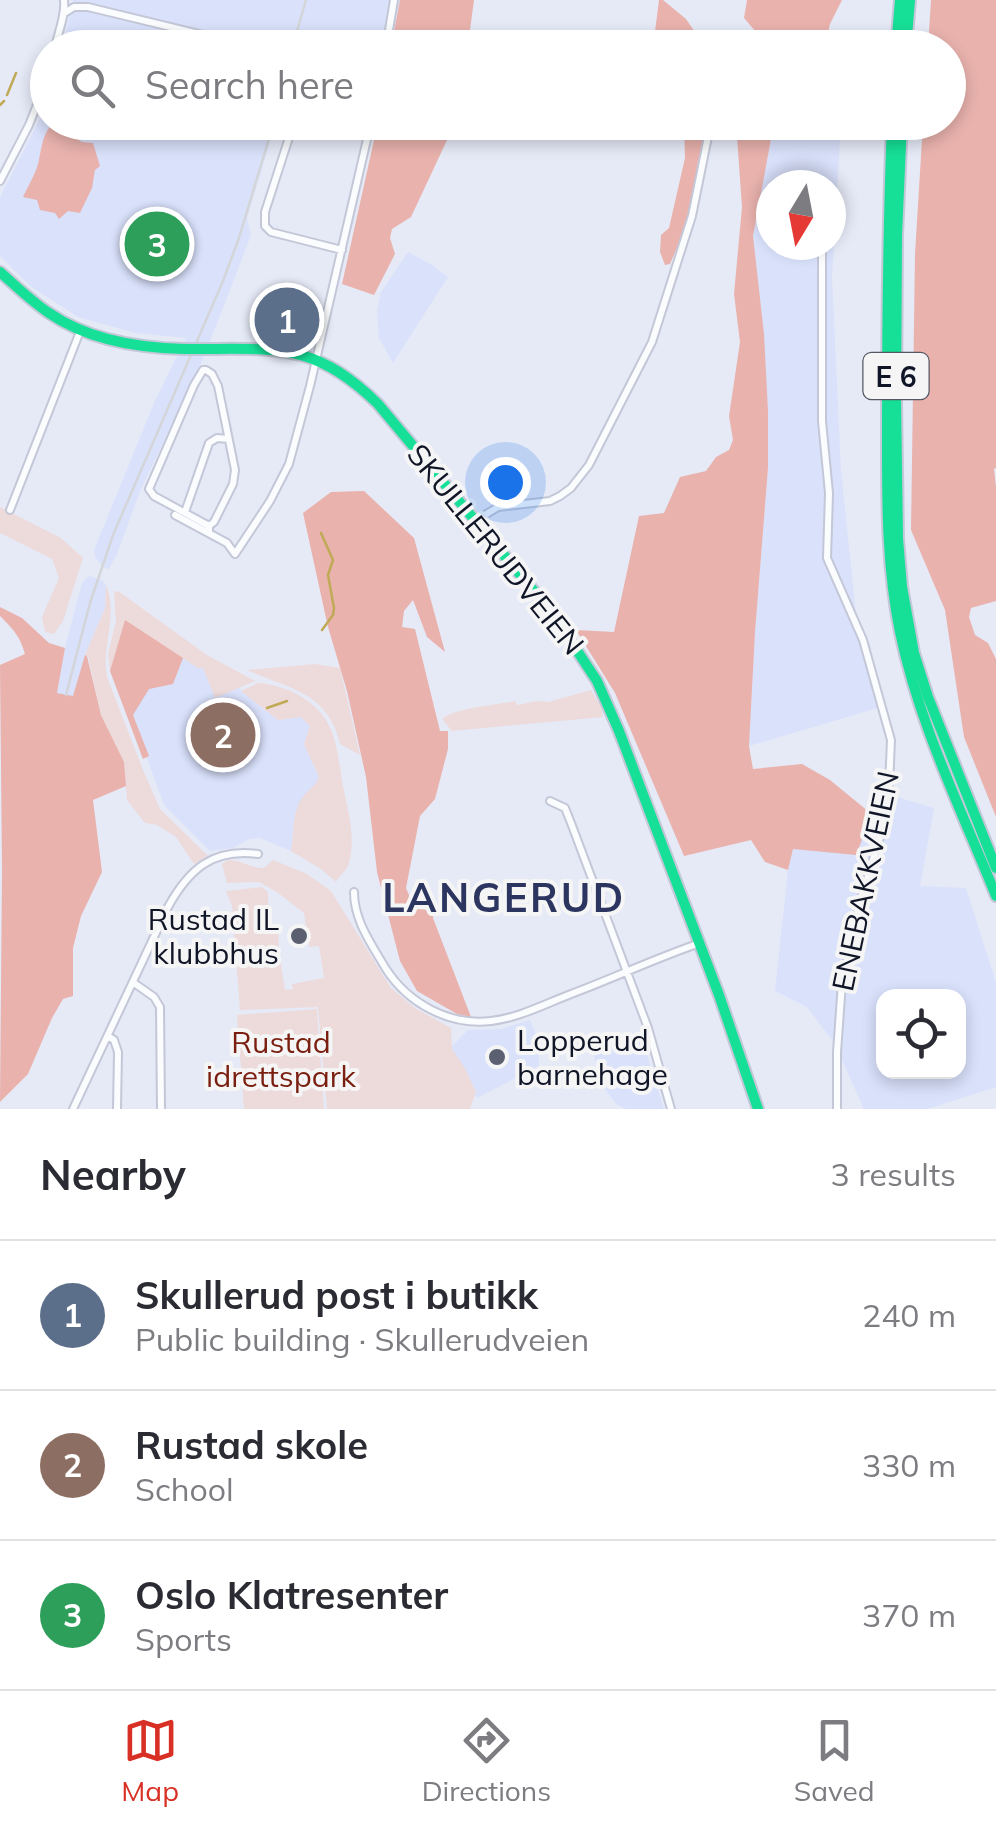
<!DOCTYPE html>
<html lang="en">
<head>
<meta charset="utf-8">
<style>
	:root { --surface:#fff; --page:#f7f7f7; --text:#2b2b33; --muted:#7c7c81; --line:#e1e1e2; --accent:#d93025 }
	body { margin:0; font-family:Mulish,sans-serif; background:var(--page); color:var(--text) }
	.controls { position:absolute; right:30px; bottom:30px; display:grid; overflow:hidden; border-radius:20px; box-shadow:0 5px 15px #0003 }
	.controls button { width:90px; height:90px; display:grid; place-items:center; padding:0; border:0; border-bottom:2px solid var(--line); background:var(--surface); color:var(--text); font:50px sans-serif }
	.compass { position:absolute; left:756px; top:170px; width:90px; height:90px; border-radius:50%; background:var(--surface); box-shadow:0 5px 15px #0003; rotate:190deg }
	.you { position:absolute; left:505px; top:482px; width:35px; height:35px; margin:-25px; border:8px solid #fff; border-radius:50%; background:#1a73e8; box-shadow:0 0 0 15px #1a73e833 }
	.badge { display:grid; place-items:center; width:65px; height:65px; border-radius:50%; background:var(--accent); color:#fff; font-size:32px; font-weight:700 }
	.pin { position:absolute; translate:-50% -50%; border:5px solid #fff; box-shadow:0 2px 10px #0006 }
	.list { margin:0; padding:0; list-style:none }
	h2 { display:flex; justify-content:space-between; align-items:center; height:130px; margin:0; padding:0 40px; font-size:42px }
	h2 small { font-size:32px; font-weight:400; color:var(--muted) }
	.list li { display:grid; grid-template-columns:65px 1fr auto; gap:30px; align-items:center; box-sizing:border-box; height:150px; padding:0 40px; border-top:2px solid var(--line) }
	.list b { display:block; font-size:38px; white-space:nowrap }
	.list p { margin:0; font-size:32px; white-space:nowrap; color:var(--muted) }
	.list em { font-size:32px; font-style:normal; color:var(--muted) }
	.icon { flex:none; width:55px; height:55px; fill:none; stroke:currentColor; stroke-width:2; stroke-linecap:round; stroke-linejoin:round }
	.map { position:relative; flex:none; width:996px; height:1109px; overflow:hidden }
	.search { position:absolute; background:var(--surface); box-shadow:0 5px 15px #0003; left:30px; right:30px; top:30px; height:110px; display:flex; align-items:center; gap:25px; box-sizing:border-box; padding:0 35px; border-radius:55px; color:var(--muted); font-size:38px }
	.sheet { height:580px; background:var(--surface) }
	nav { display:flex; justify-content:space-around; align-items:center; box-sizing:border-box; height:140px; border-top:2px solid var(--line); background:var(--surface); font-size:28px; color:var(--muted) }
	nav a { display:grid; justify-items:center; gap:5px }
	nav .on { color:var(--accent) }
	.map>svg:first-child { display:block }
	.built { fill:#d9e1fb; fill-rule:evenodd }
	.green { fill:#eddadb }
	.forest { fill:#e9b2ad }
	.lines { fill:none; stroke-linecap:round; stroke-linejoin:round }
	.stream { stroke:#c0aa57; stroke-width:2.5 }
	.street-casing { stroke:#c3c7d7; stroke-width:10 }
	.fast-casing { stroke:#c3c7d7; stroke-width:14 }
	.street { stroke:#fbfcfe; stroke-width:6 }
	.fast { stroke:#16e098; stroke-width:10 }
	.rail { stroke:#d3d5d8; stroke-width:2.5 }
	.fast-bridge-casing { stroke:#c3c7d7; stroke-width:14; stroke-linecap:butt }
	.fast-bridge { stroke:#16e098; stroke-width:10 }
	.poi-dot { fill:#5b6070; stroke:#f5f5f5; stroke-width:4 }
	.labels { text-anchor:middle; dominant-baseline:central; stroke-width:8; stroke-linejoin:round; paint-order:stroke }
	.shield { fill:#f5f5f5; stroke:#555865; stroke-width:2.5 }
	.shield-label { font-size:28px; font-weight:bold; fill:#101527 }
	.street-label { font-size:30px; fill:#101527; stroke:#f5f5f5 }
	.poi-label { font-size:30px; fill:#101527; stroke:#f5f5f5; text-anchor:end }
	.park-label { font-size:30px; fill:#7a1f10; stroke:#f5f5f5 }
	.district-label { font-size:40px; font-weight:bold; letter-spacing:2.5px; fill:#2c3560; stroke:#f5f5f5 }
</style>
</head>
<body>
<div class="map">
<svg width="996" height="1109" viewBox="0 0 996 1109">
	<rect width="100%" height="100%" fill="#e6eaf7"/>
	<path class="built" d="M73 0H400L392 35 386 47 62 48Z
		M47 105 48 122 276 123 247 218 251 235 228 295 202 361 140 491 117 554 109 569 105 568 96 559 94 550 155 401 186 338 135 333 78 317 30 286 0 256V197Z
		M774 123H841L832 277 841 471 856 615 884 706 749 746 755 632 768 468V411L753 236ZM771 185H831V245H771Z
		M408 252 432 265 448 277 393 363 379 338 377 311 381 292Z
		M89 576 102 580 106 585 105 608 85 655 73 697 57 693 65 648 82 583Z
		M125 620 198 668 218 666 232 674 241 691 278 720 301 717 311 726 304 744 319 778 318 782 295 816 291 851 260 838 249 839 233 848 210 851 164 805 113 666Z
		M873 790 934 808 920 886 966 888 996 983V1087L927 1109H864L835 1044 807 1007 775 991 788 870 793 849H806L865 832ZM884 996H958V1072H884Z
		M530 1020 538 1039 539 1066 477 1098 450 1048 468 1030 501 1029Z
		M641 1036 664 1109H626L616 1104 604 1088 591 1046 616 1037 621 1049 626 1042Z"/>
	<path class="green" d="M0 507 61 538 83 558 63 621 54 634 45 632 42 617 59 578 52 559 0 533Z
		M106 585C119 616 101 645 107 677L143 770 160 809 208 856 194 864 176 837 157 825 145 823 127 800 124 762 101 715 88 656 85 655 105 608Z
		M118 591 207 655 255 681 215 698 203 668H198L125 621 110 671 108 654 116 621 114 592Z
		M315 664 340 668 360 755 340 744C328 692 289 689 247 670Z
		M258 683C273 684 289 689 302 697 338 720 336 748 343 786 348 811 356 838 349 863 347 871 340 874 336 882L321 869 291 851C294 835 292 812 302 798 308 789 315 787 319 777L304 744 310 726 301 717 278 720 241 691Z
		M591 690 601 707 603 717 452 731 442 719C454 708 496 705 515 701L517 705 538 701 548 702Z
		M228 860C242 860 249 868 264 868L273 860 307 874 331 891 391 988 415 1008 451 1028 452 1049 465 1068 476 1092 470 1109H327L318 1007 240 1010 232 906 226 891 262 887 268 892 269 926 278 927 279 952 285 990 293 989 292 984 324 978 319 946 309 947 304 913 277 892 259 882 227 883 222 864Z
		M317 1009 324 1109H244L237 1015Z"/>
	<path class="forest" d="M400 0H474L470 30 462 33 455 47H391Z
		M659 0H663L686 19 705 47H653Z
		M747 0H842L830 24 825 48 769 47 744 18Z
		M931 0H996V468L994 469 996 487V601L971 608 969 617 975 635 988 643 996 659V817L964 737 945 610 911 530 915 254 923 123 948 122V48L928 47Z
		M378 122 455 123 411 217 392 229 390 238 395 254 374 295 342 284Z
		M53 123 82 142 93 143 100 166 95 170 92 188 80 213 68 211 59 219 55 213 40 210 37 200 23 197C28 186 35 175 38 164 42 149 41 136 53 123Z
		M684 123H709L686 227 670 264 665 265 660 252 661 235 669 228 685 158Z
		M736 123H774L753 236 764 334 768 411V468L755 632 749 746 753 769 802 764 830 780 869 812 865 832 856 855 793 849 788 870 765 862 751 840 684 856 615 693 576 630 614 632 639 516 664 513 680 477 706 471 716 457 729 450 733 440 729 416 740 342 734 294 742 207Z
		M364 491 414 538 445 652 427 637 413 600 404 611 402 627 415 629 440 731H448V749L435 799 420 816 406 888 415 909 433 910V918L471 1017 457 1014 417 991 400 961 377 872 366 777 347 691 328 627 303 513 331 492Z
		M0 607 22 618 49 643 65 648 57 693 73 696 85 655 87 656 101 715 124 762 126 786 93 800 102 872 81 916 73 948V996L63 999 52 1018 28 1074 0 1102 2 869 0 665 25 654C20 636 13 629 0 616Z
		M125 620 183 658 173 684 149 689 133 715 149 756 143 759 110 671Z"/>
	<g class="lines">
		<path class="stream" d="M7 95 16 73
			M0 105 4 101
			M321 533 333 560 328 575 334 608 333 615 322 630
			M267 708 287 701"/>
		<g class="street-casing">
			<path id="street" d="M66 12 74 7H88L257 48
				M55 48C58 32 66 15 64 0
				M386 48 394 0
				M740 48 742 43
				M294 122 265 212V226L271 232 342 250
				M0 181 29 125 48 77
				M822 245V421L829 493 827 558 863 640 891 740 889 786 881 834 860 902 842 983 837 1052V1109
				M10 510 81 329
				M185 512 209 443 217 438 228 439
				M175 515 227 543 235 554 270 501 289 464 310 386 371 122
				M475 521 498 507 550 501 560 496 571 488 589 465 652 342 692 216 711 122
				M209 533V526L214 522 233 484 235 470 218 386 212 374 206 370H203L194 385 149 489 154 496 209 526
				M550 801 565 808 571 823 648 1028 671 1109
				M354 892C354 921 372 945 386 969 408 1003 449 1026 491 1021 518 1018 545 1004 571 994 614 978 656 958 700 943
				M134 983 154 997 160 1007 161 1109
				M108 1036 114 1040 118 1052 117 1109
				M73 1109 168 907C189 869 213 848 258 854"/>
		</g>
		<g class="fast-casing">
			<path id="fast" d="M896 48 900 0
				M906 48 910 0
				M892 122C888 224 887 325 887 427 887 495 886 564 900 632 919 724 961 809 996 896
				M902 122 897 235 896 401 898 539 902 587 914 653 928 697 996 868
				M0 272C16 286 31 301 49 313 88 340 138 348 185 349
				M198 349C279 349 316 343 378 404L553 614 597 681 619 731 719 995 758 1109"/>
		</g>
		<use href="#street" class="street"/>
		<use href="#fast" class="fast"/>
		<path class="rail" d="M292 48 306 0
			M66 695 90 603 113 535 223 281 239 238 274 122"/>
		<g class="fast-bridge-casing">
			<path id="fast-bridge" d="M185 349H198"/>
		</g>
		<use href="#fast-bridge" class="fast-bridge"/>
	</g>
	<g class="poi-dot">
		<circle cx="299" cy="936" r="10"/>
		<circle cx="497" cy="1057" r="10"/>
	</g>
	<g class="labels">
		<rect class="shield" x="863.5" y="353" width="65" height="46" rx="8"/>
		<g class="shield-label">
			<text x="896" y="376">E 6</text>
		</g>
		<g class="street-label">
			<text transform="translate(496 549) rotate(51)">SKULLERUDVEIEN</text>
			<text transform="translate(865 881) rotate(-78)">ENEBAKKVEIEN</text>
		</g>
		<g class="poi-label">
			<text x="279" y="919">Rustad IL<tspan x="279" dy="34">klubbhus</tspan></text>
			<text x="517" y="1040" text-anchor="start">Lopperud<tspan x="517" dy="34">barnehage</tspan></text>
		</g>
		<g class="park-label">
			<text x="281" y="1042">Rustad<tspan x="281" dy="34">idrettspark</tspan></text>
		</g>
		<g class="district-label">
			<text x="504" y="897">LANGERUD</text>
		</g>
	</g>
</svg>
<div class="controls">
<button><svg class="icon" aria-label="locate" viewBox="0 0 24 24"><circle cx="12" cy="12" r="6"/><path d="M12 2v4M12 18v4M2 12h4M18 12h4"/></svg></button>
</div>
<svg class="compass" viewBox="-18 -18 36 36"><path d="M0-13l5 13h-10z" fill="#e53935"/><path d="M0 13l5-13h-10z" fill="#7c7c81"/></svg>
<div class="you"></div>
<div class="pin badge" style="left:287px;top:320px;background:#5c6f8a">1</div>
<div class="pin badge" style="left:223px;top:735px;background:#8d6e63">2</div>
<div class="pin badge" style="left:157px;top:244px;background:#2e9e5b">3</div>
<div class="search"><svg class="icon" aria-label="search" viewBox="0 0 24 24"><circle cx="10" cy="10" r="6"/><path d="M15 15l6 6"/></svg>Search here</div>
</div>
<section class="sheet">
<h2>Nearby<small>3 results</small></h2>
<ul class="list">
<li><span class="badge" style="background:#5c6f8a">1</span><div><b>Skullerud post i butikk</b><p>Public building · Skullerudveien</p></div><em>240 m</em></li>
<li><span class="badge" style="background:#8d6e63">2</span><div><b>Rustad skole</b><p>School</p></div><em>330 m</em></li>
<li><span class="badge" style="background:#2e9e5b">3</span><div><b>Oslo Klatresenter</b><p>Sports</p></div><em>370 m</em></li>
</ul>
</section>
<nav>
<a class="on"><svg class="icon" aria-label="map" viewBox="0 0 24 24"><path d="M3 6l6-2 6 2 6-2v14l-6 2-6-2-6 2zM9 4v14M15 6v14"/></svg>Map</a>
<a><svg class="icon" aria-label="directions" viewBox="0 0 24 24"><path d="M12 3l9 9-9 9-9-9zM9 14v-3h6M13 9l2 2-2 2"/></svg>Directions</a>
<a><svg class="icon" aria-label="saved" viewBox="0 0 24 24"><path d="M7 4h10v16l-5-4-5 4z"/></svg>Saved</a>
</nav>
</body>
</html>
